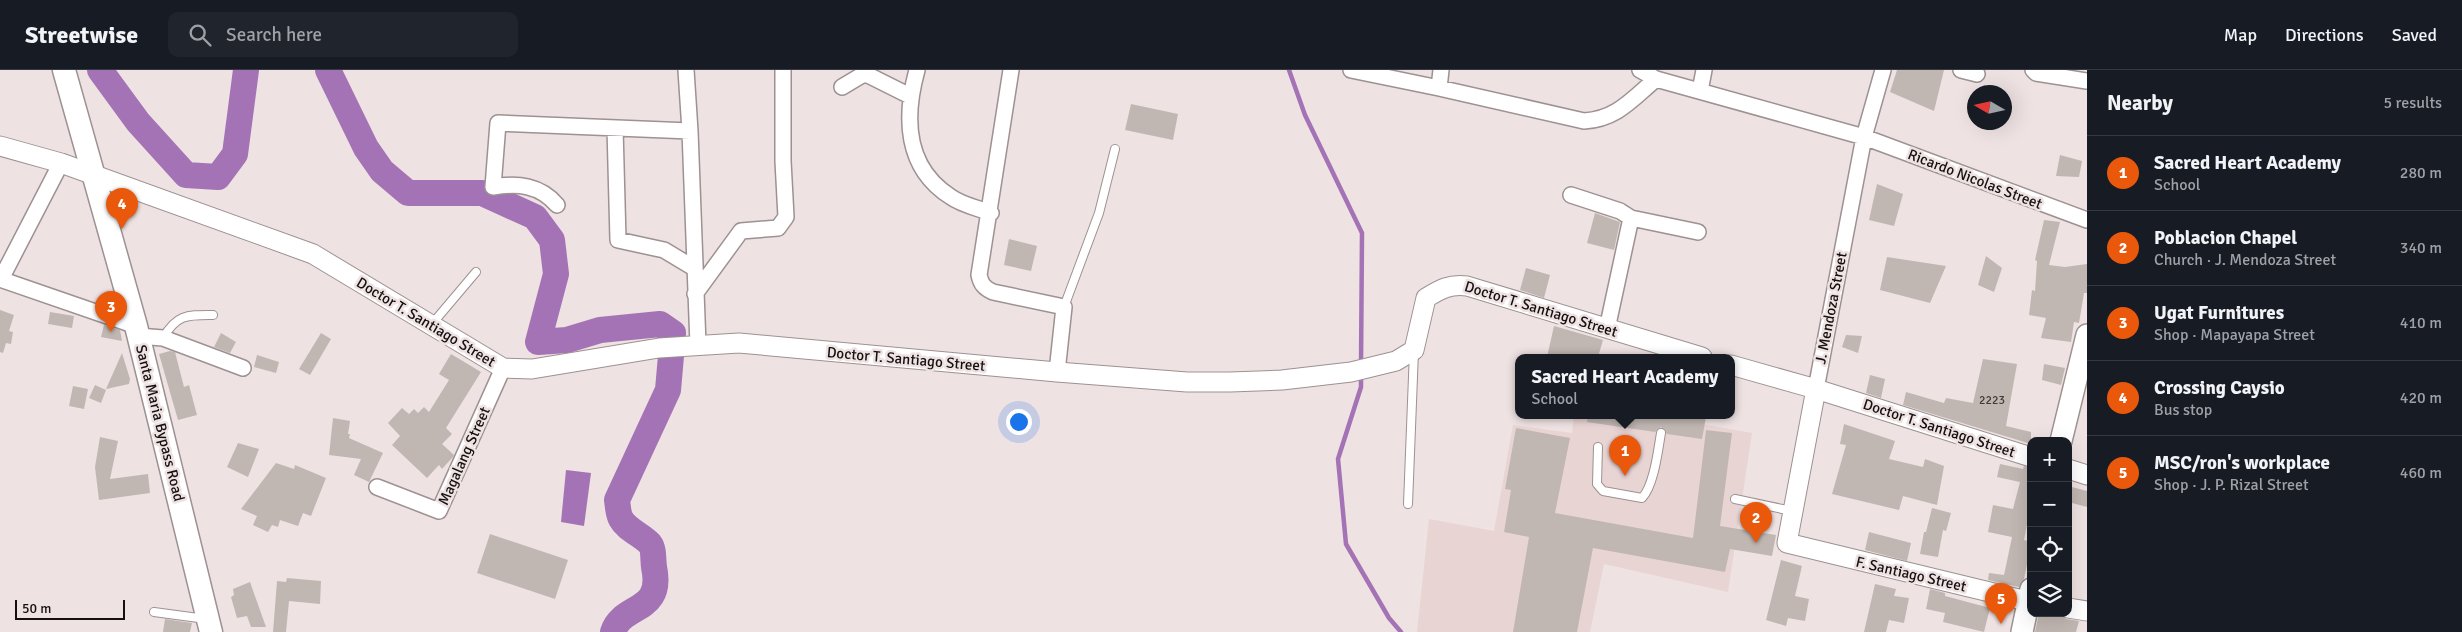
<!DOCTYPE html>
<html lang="en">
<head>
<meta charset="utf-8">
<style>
	:root { --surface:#171b24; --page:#20242c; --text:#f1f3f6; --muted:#9ea1a6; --line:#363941; --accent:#ea580c }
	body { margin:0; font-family:Signika,sans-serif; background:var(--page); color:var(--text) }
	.controls { position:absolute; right:15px; bottom:15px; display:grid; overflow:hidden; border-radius:10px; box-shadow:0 5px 20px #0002 }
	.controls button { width:45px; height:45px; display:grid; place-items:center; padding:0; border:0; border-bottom:1px solid var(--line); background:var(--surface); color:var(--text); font:25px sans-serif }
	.compass { position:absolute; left:1967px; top:15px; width:45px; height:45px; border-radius:50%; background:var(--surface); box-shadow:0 5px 20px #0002; rotate:279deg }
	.scale { position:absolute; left:15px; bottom:12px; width:110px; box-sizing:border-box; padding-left:5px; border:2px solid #141010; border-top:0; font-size:14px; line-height:18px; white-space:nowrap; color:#141010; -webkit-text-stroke:4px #efe2e2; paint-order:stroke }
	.you { position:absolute; left:1018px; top:351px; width:18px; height:18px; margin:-12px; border:4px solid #fff; border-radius:50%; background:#1a73e8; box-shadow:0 0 0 8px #1a73e833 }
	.badge { display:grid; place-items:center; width:32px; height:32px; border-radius:50%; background:var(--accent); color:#fff; font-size:16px; font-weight:700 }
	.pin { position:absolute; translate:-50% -41px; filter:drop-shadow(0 1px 2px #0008) }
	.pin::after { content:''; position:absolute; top:26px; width:18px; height:15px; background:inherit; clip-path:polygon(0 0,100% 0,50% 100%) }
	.popup { position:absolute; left:1515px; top:284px; width:220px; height:65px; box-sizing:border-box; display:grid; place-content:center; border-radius:10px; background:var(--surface); filter:drop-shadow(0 1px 4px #0005); font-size:16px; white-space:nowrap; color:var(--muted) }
	.popup b { font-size:19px; color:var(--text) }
	.popup::after { content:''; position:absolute; left:50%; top:100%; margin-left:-10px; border:10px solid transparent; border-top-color:var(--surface) }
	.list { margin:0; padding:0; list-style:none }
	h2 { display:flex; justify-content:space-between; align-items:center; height:65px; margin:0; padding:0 20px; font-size:21px }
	h2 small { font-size:16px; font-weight:400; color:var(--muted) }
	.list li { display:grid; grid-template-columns:32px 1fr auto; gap:15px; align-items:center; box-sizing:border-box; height:75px; padding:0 20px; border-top:1px solid var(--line) }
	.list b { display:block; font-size:19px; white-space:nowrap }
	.list p { margin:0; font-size:16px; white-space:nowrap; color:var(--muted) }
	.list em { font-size:16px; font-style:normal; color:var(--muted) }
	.icon { flex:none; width:28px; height:28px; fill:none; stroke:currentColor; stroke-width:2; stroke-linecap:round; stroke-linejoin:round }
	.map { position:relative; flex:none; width:2087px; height:562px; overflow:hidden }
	header { display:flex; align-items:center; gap:30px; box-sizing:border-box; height:70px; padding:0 25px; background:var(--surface); border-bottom:1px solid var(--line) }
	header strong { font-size:24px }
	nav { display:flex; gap:28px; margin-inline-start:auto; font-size:18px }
	.search { width:350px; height:45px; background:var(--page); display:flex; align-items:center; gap:12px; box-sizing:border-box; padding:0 18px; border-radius:10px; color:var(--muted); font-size:19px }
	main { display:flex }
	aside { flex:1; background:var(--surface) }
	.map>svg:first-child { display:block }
	.built { fill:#e9d4d4 }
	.water { fill:#a373b5 }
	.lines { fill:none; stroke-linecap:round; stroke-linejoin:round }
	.stream { stroke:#a373b5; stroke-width:4.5 }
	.river { stroke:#a373b5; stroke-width:26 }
	.building { fill:#c1b7b2 }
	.service-casing { stroke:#9d9191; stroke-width:10 }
	.minor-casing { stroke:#9d9191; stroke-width:18 }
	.tertiary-casing { stroke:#9d9191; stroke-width:21 }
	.secondary-casing { stroke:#9d9191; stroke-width:24 }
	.primary-casing { stroke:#9d9191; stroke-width:25 }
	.service { stroke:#fff; stroke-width:8 }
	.minor { stroke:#fff; stroke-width:15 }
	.tertiary { stroke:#fff; stroke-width:19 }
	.secondary { stroke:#fff; stroke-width:21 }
	.primary { stroke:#fff; stroke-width:22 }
	.labels { text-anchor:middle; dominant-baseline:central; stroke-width:5; stroke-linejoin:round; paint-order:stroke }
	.number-label { font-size:12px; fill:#3f3a38 }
	.street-label { font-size:15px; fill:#141010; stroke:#efe2e2 }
</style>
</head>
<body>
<header>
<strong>Streetwise</strong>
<div class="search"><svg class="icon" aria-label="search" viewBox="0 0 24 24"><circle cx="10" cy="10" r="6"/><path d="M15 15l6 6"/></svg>Search here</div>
<nav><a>Map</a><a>Directions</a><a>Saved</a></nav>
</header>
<main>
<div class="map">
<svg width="2087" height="562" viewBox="0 0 2087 562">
	<rect width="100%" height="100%" fill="#efe2e2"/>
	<path class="built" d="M1574 345H1651L1752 363 1728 522 1604 494 1590 562H1417L1429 449 1494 461 1513 355 1572 363Z"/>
	<path class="water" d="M566 400 591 403 584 456 561 452Z"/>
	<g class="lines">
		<path class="stream" d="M1289 0 1305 45 1362 163 1361 296
			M1361 303V317L1338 389 1346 474 1389 548 1401 562"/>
		<path class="river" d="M100 0 138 52 186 105 218 107 235 84 246 0
			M328 0 366 78 382 101 408 123H482L535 147 552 170 556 204 538 272 567 270 600 260 660 254 673 263 668 320 617 430C618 436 618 444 621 449 627 460 642 465 650 474 654 479 653 490 654 497 664 544 622 533 613 562"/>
	</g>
	<path class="building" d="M1897 0H1944L1934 41 1890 22Z
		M1131 34 1178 44 1173 70 1125 60Z
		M2060 85 2082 91 2079 107 2056 106Z
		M1877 114 1903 124 1894 156 1869 150Z
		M1595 143 1620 152 1614 180 1587 173Z
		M2044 150 2060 152 2049 195 2065 197 2087 194V223H2084L2079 253 2074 252 2071 272 2041 268 2046 248 2029 245 2032 220 2035 221 2037 191 2035 190Z
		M1009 169 1037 176 1031 201 1004 195Z
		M1986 186 2002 198 1994 222 1978 215Z
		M1887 187 1946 196 1930 233 1880 220Z
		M1526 198 1550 205 1544 228 1520 220Z
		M0 240 14 245 9 261 13 262 11 274 6 273 3 283 0 282Z
		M50 242 74 246 72 258 48 254Z
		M104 255 120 260 122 271 101 267Z
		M1554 256 1603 270 1598 287H1547Z
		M221 263 236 272 230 283 214 277Z
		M321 263 331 269 310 305 299 299Z
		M1846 265 1862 266 1858 283 1842 277Z
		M170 281 175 282 184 317 189 315 197 345 178 350 159 284Z
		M122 283 130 309 129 314 106 319Z
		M451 284 481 302 446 358 452 364 442 374 454 385 453 387 442 399 439 395 427 408 392 375 400 366 388 353 402 338 409 344 414 339 418 343 424 337 429 342 449 310 439 304Z
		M257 285 279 292 276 303 254 297Z
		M1983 289 2017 294 2006 356 2031 362V374L1903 335 1906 322 1944 333 1946 328 1973 333Z
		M2044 294 2065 298 2061 315 2042 310Z
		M1870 305 1885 309 1881 328 1866 323Z
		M95 315 106 320 101 333 89 328Z
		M73 316 88 319 84 339 69 336Z
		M1588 345H1690L1706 347 1702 369 1667 364 1661 357 1655 362 1587 352Z
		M333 348 350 351 348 364H350L349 368 383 383 369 412 354 405 361 389 329 385Z
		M1844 354 1895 371 1889 389 1923 397 1925 389 1944 396 1937 435 1903 426 1899 440 1832 424 1846 375 1840 374Z
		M1516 358 1570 368 1555 443 1693 468 1706 360 1732 363 1720 456 1776 465 1772 486 1730 479 1725 502 1593 478 1577 562H1513L1529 467 1504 462 1511 420 1505 419Z
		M100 367 118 371 110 409 148 404 150 423 99 430 95 397Z
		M238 373 259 379 248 407 227 397Z
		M276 393 294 399 295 395 326 408 311 446 303 443 298 456 280 450 278 457 272 455 268 462 253 455 257 446 241 439Z
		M2000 394 2023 399 2024 396 2031 398V434L2024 470 2031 472V474L2024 509 2019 517 1988 510 1989 503 2004 505 2012 467 1988 462 1993 435 2013 439 2020 412 1997 407Z
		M2068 416 2087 421V437L2068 432Z
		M1932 438 1951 443 1946 461 1943 460 1938 487 1920 484 1924 462H1926Z
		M1869 462 1911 473 1907 491 1865 480Z
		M490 464 568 490 555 529 477 503Z
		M1781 490 1802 496 1795 526 1809 529 1805 551 1788 548 1786 556 1766 550Z
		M287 508 321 511 320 534 289 531 286 562H273L277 511 286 512Z
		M250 512 266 557H251L247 546 237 548 231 527 234 525 233 519Z
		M1875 514 1896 519 1894 526 1909 528 1904 553 1889 550 1886 562H1864Z
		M1930 519 1945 523V526L1990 538 1984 562 1943 552 1945 543 1926 539Z
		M2039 543H2058L2066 549 2079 551 2076 562H2035Z
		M165 549 192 553 190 562H163Z"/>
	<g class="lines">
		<g class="service-casing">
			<path id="service" d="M1064 237 1099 143 1115 79
				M432 254 476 202
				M163 268C177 244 187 245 213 245
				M1598 377 1597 414 1603 421 1642 428C1654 416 1658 380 1661 363
				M1735 429 1792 441
				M1408 434 1414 281
				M154 542 206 549"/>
		</g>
		<g class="minor-casing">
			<path id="minor" d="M686 0 690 61 698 275
				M917 0C904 47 905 98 951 127 962 135 978 138 991 143
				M1011 0 979 205C981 214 984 218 993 222L1064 237 1057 302
				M1351 0 1439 18
				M1441 0 1439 18 1584 51C1617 49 1632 29 1656 9L1864 67 2087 150
				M1640 0 1656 9
				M1961 0 1977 4
				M2033 0 2036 3 2087 11
				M842 17 862 5H868L910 26
				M1700 21 1704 0
				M615 58 618 170 664 180 694 198
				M1571 125 1620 141 1631 148
				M557 135C540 115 518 113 493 117L498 53 690 61
				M0 209 136 256
				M1 209 61 93
				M695 224 741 161 778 158 786 147 783 91V0
				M1607 259 1631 148 1698 162
				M138 266 163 268 243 298
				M1816 319 1864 67 1883 0
				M377 417 439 441 503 298"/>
		</g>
		<g class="tertiary-casing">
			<path id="tertiary" d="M0 76 61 93 313 184 503 298 532 299 659 278 739 273 1057 302 1187 312H1230L1282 310 1351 302 1396 291 1414 280 1426 228C1441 219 1449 214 1467 216L1702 287
				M1731 295 1816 319 2031 387
				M1816 319 1787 473 2031 532
				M2068 399 2087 405
				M2068 538 2087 541"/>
		</g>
		<g class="secondary-casing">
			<path id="secondary" d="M2061 371 2087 265
				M2022 562 2031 519"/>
		</g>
		<g class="primary-casing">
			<path id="primary" d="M64 0 136 256 211 562"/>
		</g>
		<use href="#service" class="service"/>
		<use href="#minor" class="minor"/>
		<use href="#tertiary" class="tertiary"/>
		<use href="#secondary" class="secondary"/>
		<use href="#primary" class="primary"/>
	</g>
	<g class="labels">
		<g class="number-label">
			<text x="1992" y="330">2223</text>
		</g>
		<g class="street-label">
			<text transform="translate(1975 109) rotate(21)">Ricardo Nicolas Street</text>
			<text transform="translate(1831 238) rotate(-79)">J. Mendoza Street</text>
			<text transform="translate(1541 239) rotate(17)">Doctor T. Santiago Street</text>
			<text transform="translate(426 252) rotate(31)">Doctor T. Santiago Street</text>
			<text transform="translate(906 289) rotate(5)">Doctor T. Santiago Street</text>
			<text transform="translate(160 353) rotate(76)">Santa Maria Bypass Road</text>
			<text transform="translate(1939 358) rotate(18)">Doctor T. Santiago Street</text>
			<text transform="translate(464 386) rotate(-66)">Magalang Street</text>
			<text transform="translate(1911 504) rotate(13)">F. Santiago Street</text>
		</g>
	</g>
</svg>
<div class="controls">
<button>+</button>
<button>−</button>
<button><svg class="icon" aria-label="locate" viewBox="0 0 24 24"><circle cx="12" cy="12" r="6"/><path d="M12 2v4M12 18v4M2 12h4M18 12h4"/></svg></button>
<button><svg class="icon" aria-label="layers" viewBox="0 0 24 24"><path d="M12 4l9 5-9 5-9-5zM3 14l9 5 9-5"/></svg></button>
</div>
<svg class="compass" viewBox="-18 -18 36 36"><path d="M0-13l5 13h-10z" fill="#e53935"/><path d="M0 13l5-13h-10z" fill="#9ea1a6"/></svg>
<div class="scale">50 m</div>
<div class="you"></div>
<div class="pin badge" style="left:1625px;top:406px">1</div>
<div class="popup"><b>Sacred Heart Academy</b>School</div>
<div class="pin badge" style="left:1756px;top:473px">2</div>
<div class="pin badge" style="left:111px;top:262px">3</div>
<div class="pin badge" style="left:122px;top:159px">4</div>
<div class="pin badge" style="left:2001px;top:554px">5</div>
</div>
<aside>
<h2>Nearby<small>5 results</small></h2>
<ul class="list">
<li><span class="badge">1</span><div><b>Sacred Heart Academy</b><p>School</p></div><em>280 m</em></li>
<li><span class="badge">2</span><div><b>Poblacion Chapel</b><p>Church · J. Mendoza Street</p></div><em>340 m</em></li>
<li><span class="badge">3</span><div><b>Ugat Furnitures</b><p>Shop · Mapayapa Street</p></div><em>410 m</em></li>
<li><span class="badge">4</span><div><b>Crossing Caysio</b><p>Bus stop</p></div><em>420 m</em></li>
<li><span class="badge">5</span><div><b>MSC/ron's workplace</b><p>Shop · J. P. Rizal Street</p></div><em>460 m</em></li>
</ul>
</aside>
</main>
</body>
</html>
